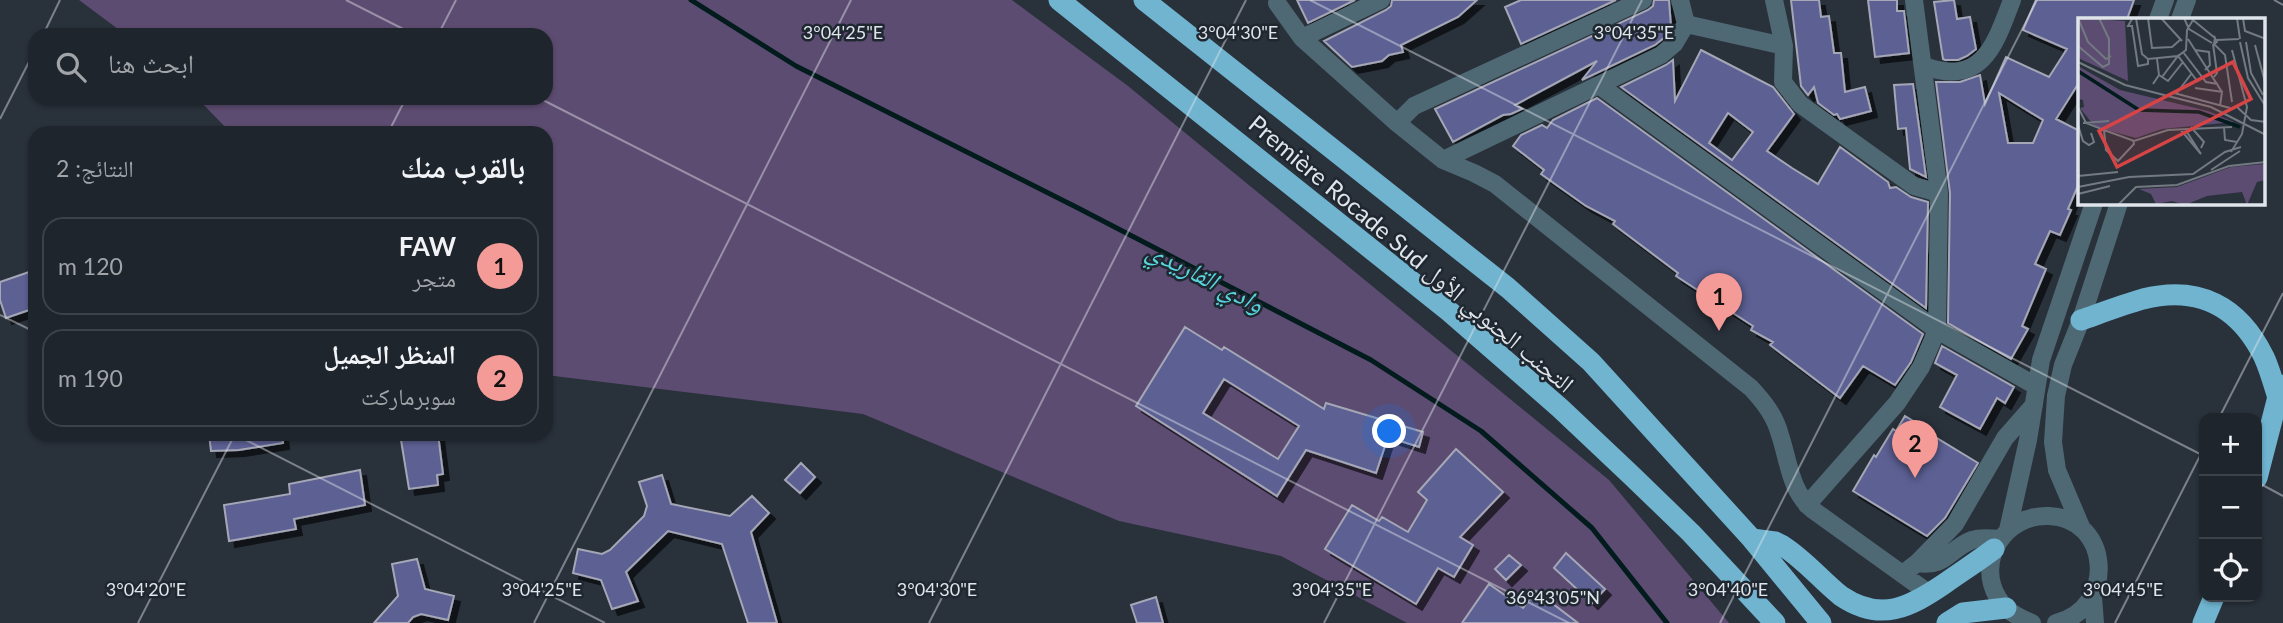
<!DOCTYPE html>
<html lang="ar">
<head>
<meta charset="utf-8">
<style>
	:root { --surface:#1f252c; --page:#2c3138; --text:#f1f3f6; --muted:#a1a5a9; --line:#3c4248; --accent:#f59b97 }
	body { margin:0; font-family:Lato,"Noto Naskh Arabic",sans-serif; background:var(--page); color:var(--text); direction:rtl }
	.controls { position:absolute; right:21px; bottom:21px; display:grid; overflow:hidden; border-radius:14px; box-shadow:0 2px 5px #0004 }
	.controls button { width:63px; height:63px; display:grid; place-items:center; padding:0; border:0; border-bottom:2px solid var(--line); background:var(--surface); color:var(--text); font:35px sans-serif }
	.you { position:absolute; left:1390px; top:432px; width:24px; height:24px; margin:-18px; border:5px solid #fff; border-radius:50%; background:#1a73e8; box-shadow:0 0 0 10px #1a73e833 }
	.badge { display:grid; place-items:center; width:46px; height:46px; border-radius:50%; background:var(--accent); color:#111; font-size:23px; font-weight:700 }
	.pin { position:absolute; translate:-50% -58px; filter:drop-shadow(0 2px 4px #0008) }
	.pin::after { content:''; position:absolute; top:37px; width:24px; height:21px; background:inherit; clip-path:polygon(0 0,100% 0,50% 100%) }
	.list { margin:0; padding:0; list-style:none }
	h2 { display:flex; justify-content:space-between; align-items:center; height:91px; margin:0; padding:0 28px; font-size:30px }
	h2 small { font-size:23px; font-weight:400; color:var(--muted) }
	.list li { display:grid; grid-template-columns:46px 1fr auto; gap:21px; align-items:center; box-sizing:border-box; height:98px; margin:0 14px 14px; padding:0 14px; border:2px solid var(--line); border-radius:21px }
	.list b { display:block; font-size:26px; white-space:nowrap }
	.list p { margin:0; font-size:23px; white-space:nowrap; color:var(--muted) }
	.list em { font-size:23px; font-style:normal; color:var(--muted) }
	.icon { flex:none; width:38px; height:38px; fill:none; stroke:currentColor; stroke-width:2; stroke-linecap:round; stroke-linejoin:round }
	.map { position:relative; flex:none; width:2283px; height:623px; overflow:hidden; direction:ltr }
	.search { position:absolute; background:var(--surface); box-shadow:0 2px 5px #0004; left:28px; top:28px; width:525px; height:77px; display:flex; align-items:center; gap:18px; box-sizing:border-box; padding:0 24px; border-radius:21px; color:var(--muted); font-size:26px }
	.panel { position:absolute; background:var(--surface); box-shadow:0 2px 5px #0004; left:28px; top:126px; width:525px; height:315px; border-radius:21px; direction:rtl }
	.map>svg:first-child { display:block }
	.green { fill:#5d4c71 }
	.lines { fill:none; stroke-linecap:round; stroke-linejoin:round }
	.stream { stroke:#021b1d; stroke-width:5 }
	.building { fill:#5b6093; stroke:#a5a7b6; stroke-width:2; fill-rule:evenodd; filter:url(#shadow) }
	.minor { stroke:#4e6874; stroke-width:18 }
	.highway { stroke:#70b4d0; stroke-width:21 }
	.ticks { fill:none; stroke:#dfe5eb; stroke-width:2; stroke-opacity:0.45 }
	.labels { text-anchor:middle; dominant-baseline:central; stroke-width:5; stroke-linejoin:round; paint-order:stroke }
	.street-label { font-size:24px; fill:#dfe5eb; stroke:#1f2730 }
	.water-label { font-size:26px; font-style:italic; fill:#58d5dc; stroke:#1f2730 }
	.inset-river { fill:none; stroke:#021b1d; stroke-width:3.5 }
	.inset-road { fill:none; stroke:#727981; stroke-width:2 }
	.view { fill:#d74445; fill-opacity:0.15; stroke:#d74445; stroke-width:3.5 }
	.inset-edge { fill:none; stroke:#dfe5eb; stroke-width:3.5 }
	.ticks-label { font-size:18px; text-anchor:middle; fill:#dfe5eb; stroke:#1f2730; stroke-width:5; stroke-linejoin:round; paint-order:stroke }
</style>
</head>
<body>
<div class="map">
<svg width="2283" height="623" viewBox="0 0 2283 623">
	<defs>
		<filter id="shadow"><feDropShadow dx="6" dy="6" stdDeviation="0" flood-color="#0009"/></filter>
	</defs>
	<rect width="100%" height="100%" fill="#29313b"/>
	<path class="green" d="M79 0H1012L1128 86 1609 480 1729 623H1407L1281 556 1119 521 863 414 546 375V133H231L197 98H546V35H126Z"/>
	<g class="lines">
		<path class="stream" d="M691 0 796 66 1078 208 1371 360 1481 431 1592 528 1667 623"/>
	</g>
	<path class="building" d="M1297 0H1355L1308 23Z
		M1392 0H1477L1458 17 1401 45 1403 52 1389 55 1382 61 1352 67 1324 41 1386 10 1391 6Z
		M1521 0H1616L1521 44 1505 7Z
		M1654 0H1669L1671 27 1665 37 1655 45 1582 80 1597 61 1515 105 1522 109 1511 114 1503 115 1453 142 1435 109 1648 10 1653 6Z
		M1791 0H1819L1821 17 1829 16 1834 53H1841L1845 92 1865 87 1871 111 1840 119 1837 114 1834 115 1818 103 1814 87 1808 95 1801 86Z
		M1868 0H1897V11H1904L1909 53 1875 57Z
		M1954 0 1957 19 1970 17 1976 49 1967 56 1958 60H1945L1943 59 1934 2Z
		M2036 0H2134L2127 19H2080V81L2056 119 2080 131V181L2068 209 2071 210 2060 235 2050 231 2035 264 2046 269 2022 326 2028 329 2011 359 1948 323 1950 193 1936 82H1960L1980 75 1985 104 2006 57 2049 77 2067 49 2023 30ZM1999 93 2043 120 2033 143H2008Z
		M1701 50 1773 87 1794 114 1767 151 1792 168 1818 184 1840 147 1888 182 1890 188 1896 187 1911 197 1928 202 1926 308 1621 87 1666 65 1673 60 1675 101ZM1728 113 1753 132 1732 160 1709 143Z
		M1913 84 1926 177 1910 169 1906 128 1898 129 1894 85Z
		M1597 98 1923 334 1911 362 1895 385 1863 366 1840 398 1770 345 1773 342 1751 330 1753 326 1676 276 1678 273 1613 224 1615 221 1586 206 1541 174 1544 170 1513 146 1521 135 1542 125 1547 128 1553 120Z
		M35 270V308L6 318 0 300V282Z
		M1185 327 1222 350 1224 347 1324 409 1326 403 1423 432 1419 447 1388 437 1376 473 1306 450 1277 496 1136 406ZM1224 379 1299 426 1278 459 1203 413Z
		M1942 346 2014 387 2005 403 1997 398 1980 429 1940 407 1957 375 1935 363Z
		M1905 416 1933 433 1932 435 1978 463 1945 518 1927 536 1853 491 1874 455 1876 457 1893 429 1896 431Z
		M209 434H282L283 443 239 450 211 451Z
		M400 434H438L443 474 437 475 438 485 409 489Z
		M1456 449 1503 492 1460 537 1473 545 1454 577 1438 568 1416 604 1325 549 1352 505 1379 521 1382 517 1408 532 1427 500 1418 492Z
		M801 463 815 477 800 493 785 480Z
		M360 470 365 505 294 519 296 529 229 541 224 505 290 494 289 484Z
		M662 475 671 504 730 516 752 496 769 513 751 532 777 623H748L722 544 668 531 626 572 638 601 612 609 601 580 573 573 578 549 602 554 610 550 644 516 647 506 639 482Z
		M1566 553 1605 589 1592 603 1554 568Z
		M1509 555 1521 565 1506 580 1495 569Z
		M417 559 425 589 454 596 448 620 421 614 413 617 408 623H374L398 596 392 564Z
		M1489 584 1523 608 1536 591 1578 623H1462Z
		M1156 597 1163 623H1137L1131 605Z"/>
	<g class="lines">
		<path class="minor" d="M1774 0 1784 46 1783 82 1800 104 1914 186 1939 193
			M1277 3 1302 38 1397 123 1443 160 1474 173 1495 184 1751 388C1764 402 1775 416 1780 435 1789 462 1790 491 1813 510L1930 594
			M2158 19 2165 0
			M2180 19 2187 0
			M1686 24 1784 46
			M1302 38 1381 0
			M1924 66C1982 87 1995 45 2012 0
			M1600 86 1937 330 2036 386
			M1397 123 1414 106 1643 0
			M1443 160 1661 55 1674 44 1686 24 1680 0
			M1807 505 1897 403 1921 367 1937 330 1939 193 1914 0
			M2082 529 2057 470 2053 442 2056 396 2063 365 2081 320 2119 203
			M2008 530 2028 440 2041 360 2094 203
			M1917 563C1946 568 1949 549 1972 540 1980 537 1991 538 2000 539
			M1904 573 1917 563 1955 524 2005 438 2034 405
			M2093 597 2095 623
			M2032 623C2018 617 2006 611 1998 598 1975 560 2006 514 2049 516 2111 518 2117 608 2056 623"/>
		<path class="highway" d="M1059 0 1450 312 1560 408 1631 475 1691 533 1775 623
			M1144 0 1508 288 1591 362 1752 539 1821 623
			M2081 320C2101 313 2122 305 2143 299 2199 285 2239 306 2264 357 2270 370 2274 385 2278 398
			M2257 478 2281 385
			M1752 539 1775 542 1783 546C1805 560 1821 580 1841 596 1881 623 1910 607 1944 584 1961 572 1978 561 1994 549
			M1947 623 1963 613 2006 608
			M2203 623 2214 597"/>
	</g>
	<path class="ticks" d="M346 0 415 35M1310 0 2204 456M2274 0 2283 5M43 35 60 0M438 35 456 0M539 98 1569 623M0 119 35 50M388 133 406 98M0 315 35 332M2219 418 2283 293M234 434 605 623M2257 482 2283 496M138 623 235 434M534 623 851 0M929 623 1246 0M1324 623 1642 0M1720 623 2037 0M2115 623 2204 448"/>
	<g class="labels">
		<g class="street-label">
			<text transform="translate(1412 253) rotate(40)">Première Rocade Sud التجنب الجنوبي الأول</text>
		</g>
		<g class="water-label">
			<text transform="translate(1206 276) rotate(27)">وادي القاريدي</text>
		</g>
	</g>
	<g transform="translate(2078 18)">
		<rect width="187" height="187" fill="#29313b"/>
		<path d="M0 0 47 3 50 63 0 40ZM0 48 42 72 130 93 156 104 84 111 58 120 17 109 2 90 6 89 5 82 0 81ZM187 146V162L179 164 169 187 164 174 129 178 107 187 94 183 78 186 73 176 61 171 99 169 153 149Z" fill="#5d4c71"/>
		<path class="inset-river" d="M0 53 61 92 121 94 162 109"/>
		<path class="inset-road" d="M0 0 10 24 28 41 33 38M58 0 64 36 70 41 100 38 108 32 109 12 115 2 137 20M70 0 74 30 94 29 102 22M83 0 104 23M106 0 111 11 134 25M159 0 162 21M165 0 167 13 188 21M54 1 50 8H54L60 48 70 46V41M110 21 144 74 142 88M139 22 161 21M162 24 170 60 188 89M168 24 173 55 185 77M135 26 139 55 136 59M136 26 137 20 139 24 136 26 147 37 154 84M177 27 187 64M0 28 25 49 31 46V21L21 0M117 32 131 34 132 47 127 52M105 34 128 64 140 66M0 44 47 67 133 89 188 117M81 57 90 63 105 44M84 59 100 38 120 64M75 66 81 57 79 41M117 70 145 74M96 75 152 90M98 76 114 55M158 88 173 102 188 104M0 89 8 105 26 112M5 105 31 103M0 107 5 123 11 127 16 124 13 115M113 109 126 124 123 130M146 109 147 122 159 124M102 111 123 136 107 111M55 122 56 126 40 143 28 132 26 112 56 123 90 112 154 109M153 134 164 116 169 89 154 32M133 152 162 133M0 158 40 154M0 169 51 159 115 156 147 134 163 129M0 176 32 168M40 187 58 169 99 167 151 148 188 144"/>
		<path class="view" d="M155 44 173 81 39 149 21 113Z"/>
		<rect width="187" height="187" class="inset-edge"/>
	</g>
	<g class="ticks-label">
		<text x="843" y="39">3°04'25"E</text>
		<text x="1238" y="39">3°04'30"E</text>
		<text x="1634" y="39">3°04'35"E</text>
		<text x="146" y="596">3°04'20"E</text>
		<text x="542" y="596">3°04'25"E</text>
		<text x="937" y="596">3°04'30"E</text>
		<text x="1332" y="596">3°04'35"E</text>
		<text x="1728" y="596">3°04'40"E</text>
		<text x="2123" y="596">3°04'45"E</text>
		<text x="1553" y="604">36°43'05"N</text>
	</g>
</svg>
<div class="controls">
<button>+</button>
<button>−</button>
<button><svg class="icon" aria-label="locate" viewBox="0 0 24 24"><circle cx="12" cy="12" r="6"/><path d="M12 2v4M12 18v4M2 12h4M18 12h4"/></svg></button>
</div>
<div class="you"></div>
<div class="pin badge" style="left:1719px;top:331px">1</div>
<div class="pin badge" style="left:1915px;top:478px">2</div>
<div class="search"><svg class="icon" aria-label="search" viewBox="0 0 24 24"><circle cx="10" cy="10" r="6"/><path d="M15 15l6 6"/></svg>ابحث هنا</div>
<section class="panel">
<h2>بالقرب منك<small>النتائج: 2</small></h2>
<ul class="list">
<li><span class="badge">1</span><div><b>FAW</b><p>متجر</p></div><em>120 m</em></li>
<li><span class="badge">2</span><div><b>المنظر الجميل</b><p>سوبرماركت</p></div><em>190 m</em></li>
</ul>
</section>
</div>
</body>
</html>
